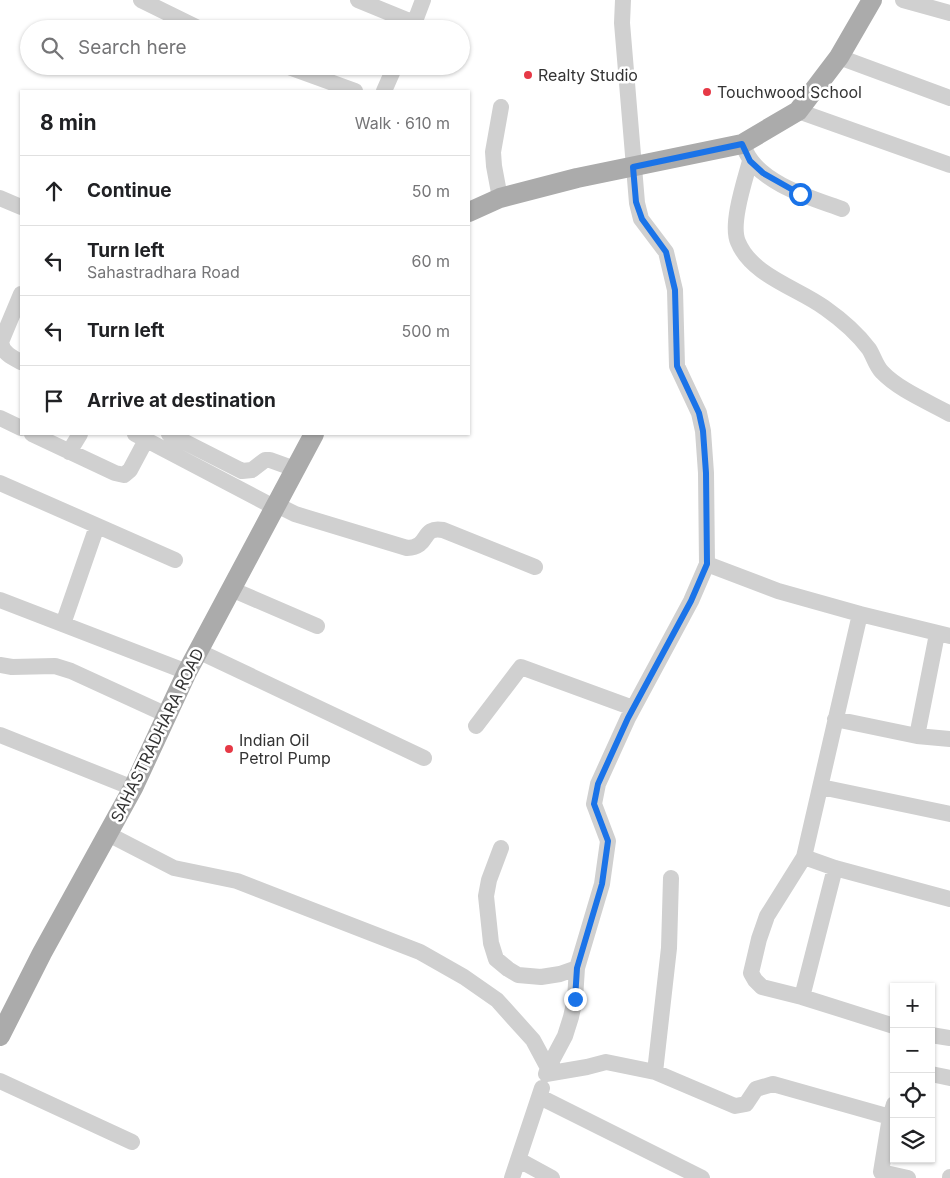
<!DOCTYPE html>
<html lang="en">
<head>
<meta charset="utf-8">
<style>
	:root { --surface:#fff; --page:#f6f6f6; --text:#202124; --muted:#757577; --line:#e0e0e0 }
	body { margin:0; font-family:Inter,sans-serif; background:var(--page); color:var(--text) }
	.controls { position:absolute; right:15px; bottom:15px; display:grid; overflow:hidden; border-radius:0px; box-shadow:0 1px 4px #0004 }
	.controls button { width:45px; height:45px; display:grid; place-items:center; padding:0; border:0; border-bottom:1px solid var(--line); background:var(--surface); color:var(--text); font:25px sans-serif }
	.stop { position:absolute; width:15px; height:15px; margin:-11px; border:4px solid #1a73e8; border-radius:50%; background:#fff }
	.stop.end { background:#1a73e8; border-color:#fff; box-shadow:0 1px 5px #0008 }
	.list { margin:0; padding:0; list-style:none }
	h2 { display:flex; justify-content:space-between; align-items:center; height:65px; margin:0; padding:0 20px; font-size:21px }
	h2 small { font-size:16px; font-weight:400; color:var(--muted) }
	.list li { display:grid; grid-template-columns:32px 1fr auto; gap:15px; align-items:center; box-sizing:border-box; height:70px; padding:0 20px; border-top:1px solid var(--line) }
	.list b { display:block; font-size:19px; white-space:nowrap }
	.list p { margin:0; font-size:16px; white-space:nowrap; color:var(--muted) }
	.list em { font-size:16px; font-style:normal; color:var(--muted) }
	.icon { flex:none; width:28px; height:28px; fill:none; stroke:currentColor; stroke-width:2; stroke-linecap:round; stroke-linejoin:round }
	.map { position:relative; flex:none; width:950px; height:1178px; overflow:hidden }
	.search { position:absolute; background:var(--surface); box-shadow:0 1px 4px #0004; left:20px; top:20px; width:450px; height:55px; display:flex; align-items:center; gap:12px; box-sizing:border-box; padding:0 18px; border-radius:28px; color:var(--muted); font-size:19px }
	.panel { position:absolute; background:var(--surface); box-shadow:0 1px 4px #0004; left:20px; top:90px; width:450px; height:345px; border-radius:0px }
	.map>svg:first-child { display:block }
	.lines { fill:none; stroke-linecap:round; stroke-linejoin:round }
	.minor { stroke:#d0d0d0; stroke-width:16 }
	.major { stroke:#ababab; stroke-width:20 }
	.route { stroke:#1a73e8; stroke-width:6 }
	.poi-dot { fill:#e63946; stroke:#fff; stroke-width:2 }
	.labels { text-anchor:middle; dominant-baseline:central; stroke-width:5; stroke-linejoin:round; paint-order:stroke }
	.poi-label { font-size:16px; fill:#333; stroke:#fff; text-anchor:start }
	.street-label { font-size:16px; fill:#333; stroke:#fff }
</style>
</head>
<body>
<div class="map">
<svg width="950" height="1178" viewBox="0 0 950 1178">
	<rect width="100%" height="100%" fill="#fff"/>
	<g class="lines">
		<path class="minor" d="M141 0 200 29
			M358 0 414 23
			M903 0 950 13
			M412 29 423 0
			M839 57 950 98
			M286 66 355 91
			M384 91 395 66
			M798 111 950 165
			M746 152C761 184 812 198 842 209
			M750 161C745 180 730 224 738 242 752 276 798 288 825 308 842 320 857 333 869 349 874 357 876 366 882 372 899 390 929 402 950 414
			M0 198 21 207
			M500 198 494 166 493 152 501 107
			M21 294 1 342C2 353 13 358 21 362
			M0 418 21 428
			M32 434 115 473 124 475 130 470 146 440
			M135 434 274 507 285 509 295 514 407 548C431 547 420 526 443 530L535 567
			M169 434 242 471 252 470 265 460H270L295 469
			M69 452 80 434
			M0 483 175 560
			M707 564 778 591 860 614 804 857 767 916 759 939 751 973 755 980 762 987 802 997 894 1026
			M231 589 317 626
			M0 600 187 672
			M860 614 950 636
			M63 624 97 526
			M198 651 424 758
			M0 665 12 667 55 666 71 671 167 715
			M835 719 917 736 950 739
			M476 726 521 667 633 708
			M0 735 133 788
			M917 736 937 634
			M821 787 950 814
			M108 834 174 868 237 881 420 952 464 977 497 1000 533 1040 548 1068 546 1074 587 1067 606 1062 655 1072 735 1106 746 1104 756 1089 773 1084 890 1117 894 1104
			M501 848 489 880 486 896 491 943 496 959 508 969 518 975 541 977 560 974 577 968
			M804 857 835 868 950 899
			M802 997 835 868
			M931 1035 950 1038
			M548 1068 565 1036 571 1017 575 999 577 968 602 884 608 841 594 804 598 784 628 718 691 601 707 564 706 473 703 431 699 413 677 366 675 290 666 252 641 219 637 203 622 23 623 0
			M655 1072 669 948 671 878
			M931 1074 950 1078
			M0 1081 132 1142
			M540 1097 702 1178
			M890 1117 881 1172 908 1178
			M519 1160 552 1178
			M512 1178 542 1088
			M950 1178V1177"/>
		<path class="major" d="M469 212 500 198 577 178 742 144 798 111 839 57 872 0
			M0 1036 42 953 133 788 187 672 314 434"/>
	</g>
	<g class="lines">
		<path class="route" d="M575 999 577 968 602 884 608 841 594 804 598 784 628 718 691 601 707 564 706 473 703 431 699 413 677 366 675 290 666 252 642 219 636 202 633 167 742 144 750 161 763 173 800 194"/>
	</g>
	<g class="poi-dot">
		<circle cx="528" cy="75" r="5"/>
		<circle cx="707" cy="92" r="5"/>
		<circle cx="229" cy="749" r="5"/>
	</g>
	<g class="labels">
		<g class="poi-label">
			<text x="538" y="75">Realty Studio</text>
			<text x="717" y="92">Touchwood School</text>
			<text x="239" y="740">Indian Oil<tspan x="239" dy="18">Petrol Pump</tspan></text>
		</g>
		<g class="street-label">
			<text transform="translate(157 735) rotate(-64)">SAHASTRADHARA ROAD</text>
		</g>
	</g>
</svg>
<div class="controls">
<button>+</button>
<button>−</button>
<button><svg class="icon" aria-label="locate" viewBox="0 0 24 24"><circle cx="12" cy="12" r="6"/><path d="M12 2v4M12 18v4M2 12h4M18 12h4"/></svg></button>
<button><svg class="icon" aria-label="layers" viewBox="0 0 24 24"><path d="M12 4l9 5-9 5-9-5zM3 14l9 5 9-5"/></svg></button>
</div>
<div class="stop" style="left:800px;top:194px"></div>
<div class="stop end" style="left:575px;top:999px"></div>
<div class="search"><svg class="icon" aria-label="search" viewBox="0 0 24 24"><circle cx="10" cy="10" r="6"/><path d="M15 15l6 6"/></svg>Search here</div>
<section class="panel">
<h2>8 min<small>Walk · 610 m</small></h2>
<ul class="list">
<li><svg class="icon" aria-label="ahead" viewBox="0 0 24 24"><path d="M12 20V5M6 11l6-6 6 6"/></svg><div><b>Continue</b></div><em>50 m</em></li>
<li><svg class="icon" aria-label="left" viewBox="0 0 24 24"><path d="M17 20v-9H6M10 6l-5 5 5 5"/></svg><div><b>Turn left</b><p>Sahastradhara Road</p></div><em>60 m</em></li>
<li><svg class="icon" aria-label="left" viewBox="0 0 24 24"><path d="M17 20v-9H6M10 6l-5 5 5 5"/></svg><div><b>Turn left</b></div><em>500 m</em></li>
<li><svg class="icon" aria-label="arrive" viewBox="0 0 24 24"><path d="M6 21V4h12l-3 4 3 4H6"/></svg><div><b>Arrive at destination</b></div></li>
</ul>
</section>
</div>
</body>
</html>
